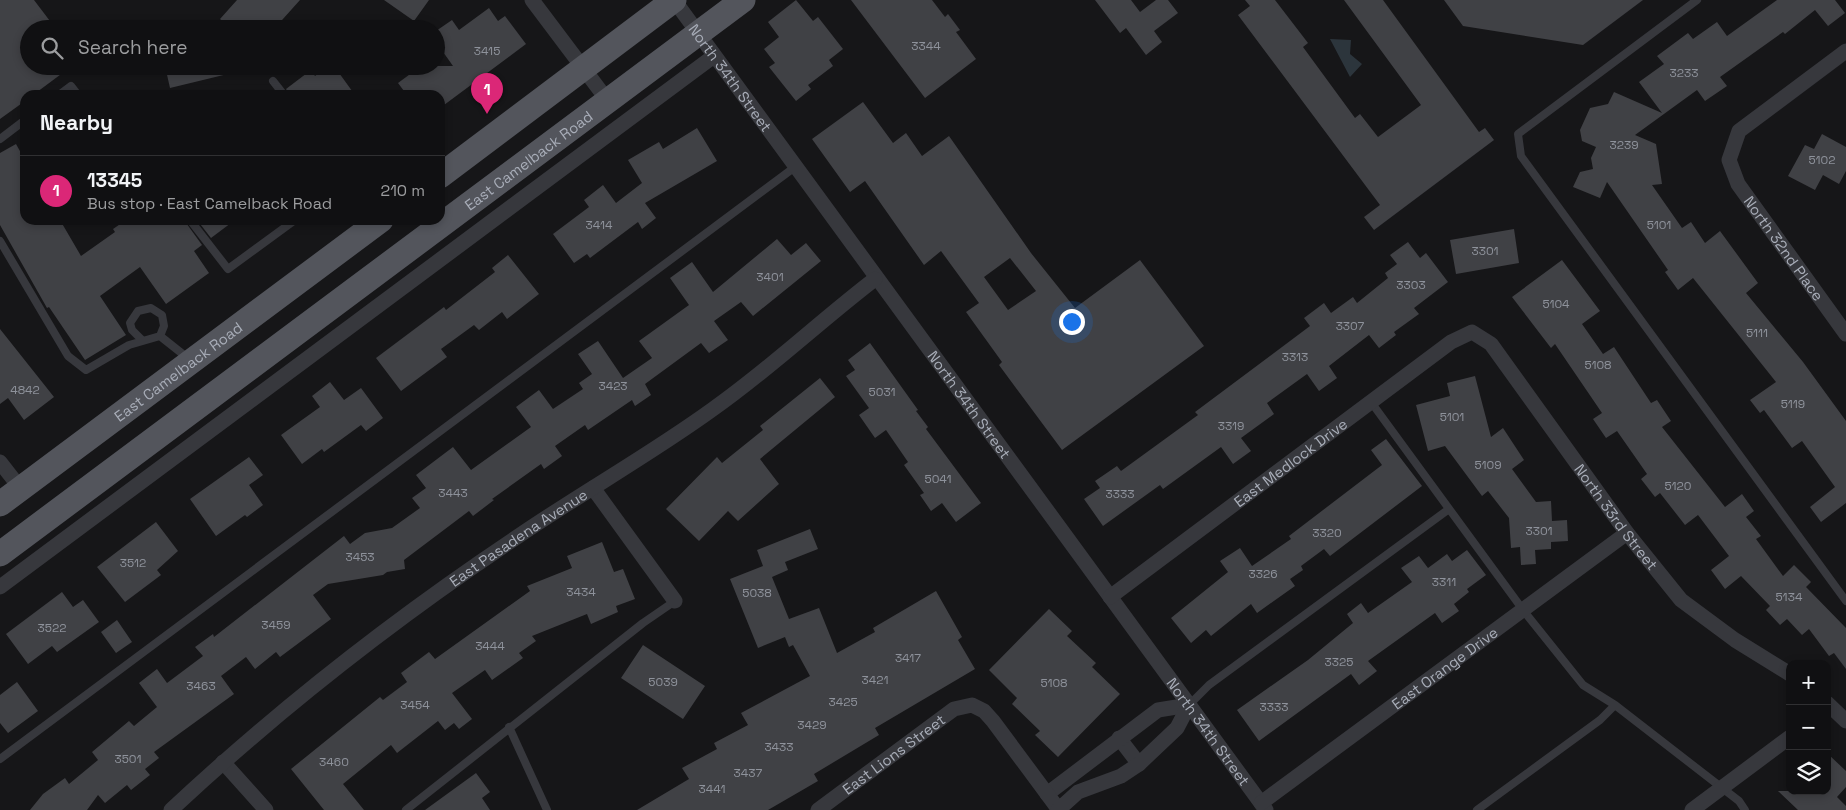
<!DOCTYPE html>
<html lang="en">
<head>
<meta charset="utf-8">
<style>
	:root { --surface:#101012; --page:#19191b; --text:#f1f3f6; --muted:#9c9d9f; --line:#303032; --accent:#db2777 }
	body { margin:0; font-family:"Space Grotesk",sans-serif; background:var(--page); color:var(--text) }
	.controls { position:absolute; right:15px; bottom:15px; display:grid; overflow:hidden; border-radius:10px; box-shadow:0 2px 8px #0003 }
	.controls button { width:45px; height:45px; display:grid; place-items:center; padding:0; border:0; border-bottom:1px solid var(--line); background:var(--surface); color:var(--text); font:25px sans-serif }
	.you { position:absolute; left:1071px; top:321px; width:18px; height:18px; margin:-12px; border:4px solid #fff; border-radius:50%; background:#1a73e8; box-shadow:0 0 0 8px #1a73e833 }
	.badge { display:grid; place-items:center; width:32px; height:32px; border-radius:50%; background:var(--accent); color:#fff; font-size:16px; font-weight:700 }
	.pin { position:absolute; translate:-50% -41px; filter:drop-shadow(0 1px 2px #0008) }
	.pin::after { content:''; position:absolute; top:26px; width:18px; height:15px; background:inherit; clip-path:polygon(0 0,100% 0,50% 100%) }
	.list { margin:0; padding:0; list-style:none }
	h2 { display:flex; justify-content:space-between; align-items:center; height:65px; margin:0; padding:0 20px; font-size:21px }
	h2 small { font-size:16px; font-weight:400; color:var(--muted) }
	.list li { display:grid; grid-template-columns:32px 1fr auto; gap:15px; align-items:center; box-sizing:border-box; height:70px; padding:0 20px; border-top:1px solid var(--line) }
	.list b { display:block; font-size:19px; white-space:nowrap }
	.list p { margin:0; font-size:16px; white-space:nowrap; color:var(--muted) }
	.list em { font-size:16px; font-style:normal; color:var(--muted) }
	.icon { flex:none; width:28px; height:28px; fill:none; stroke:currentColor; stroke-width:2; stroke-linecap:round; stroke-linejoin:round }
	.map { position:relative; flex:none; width:1846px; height:810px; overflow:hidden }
	.search { position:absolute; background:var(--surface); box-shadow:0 2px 8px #0003; left:20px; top:20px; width:425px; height:55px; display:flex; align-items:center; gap:12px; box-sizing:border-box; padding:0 18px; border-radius:28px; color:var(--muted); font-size:19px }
	.panel { position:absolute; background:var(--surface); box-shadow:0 2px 8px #0003; left:20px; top:90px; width:425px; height:135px; border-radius:15px }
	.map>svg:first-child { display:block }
	.water { fill:#2c353c }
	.building { fill:#404145; fill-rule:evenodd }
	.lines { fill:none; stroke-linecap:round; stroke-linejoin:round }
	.lane { stroke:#37383d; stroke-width:8 }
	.street { stroke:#37383d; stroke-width:15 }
	.primary { stroke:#53555c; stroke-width:25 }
	.labels { text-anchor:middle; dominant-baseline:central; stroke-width:4; stroke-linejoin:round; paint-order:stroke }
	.number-label { font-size:12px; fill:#8e929b }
	.street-label { font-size:15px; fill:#a8adb8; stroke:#111113 }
</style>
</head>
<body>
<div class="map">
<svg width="1846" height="810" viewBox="0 0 1846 810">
	<rect width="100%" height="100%" fill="#161618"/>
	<path class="water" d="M1330 39 1351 40 1350 54 1362 64 1350 77Z"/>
	<path class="building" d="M0 0H34L56 29H29V66H72L33 95H25V101L0 119Z
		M237 0H300L274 29H231L220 19Z
		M384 0H429L414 21Z
		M796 0 813 21 818 17 843 49 829 60 833 66 808 85 811 89 796 101 769 67 775 63 764 49 779 37 768 22Z
		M851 0H932L945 17 948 14 960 30 956 32 976 59 925 98Z
		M1095 0H1131L1140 12 1156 0H1168L1178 13 1154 31 1162 42 1146 55 1126 28 1120 33Z
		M1245 0H1275L1308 43 1303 47 1355 118 1360 114 1378 137 1421 105 1344 0H1383L1479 132 1485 128 1494 140 1374 230 1364 217 1380 205 1238 15 1250 6Z
		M1444 0H1643L1583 45 1463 26Z
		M1777 0H1835L1845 13 1828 26 1815 10 1785 34 1783 32 1720 77 1727 86 1705 101 1697 90 1635 135 1656 144 1662 184 1652 185 1682 228 1691 222 1705 243 1720 231 1758 283 1746 293 1803 362 1846 421V503L1821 522 1810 507 1835 487 1802 441 1792 448 1764 410 1760 413 1750 400 1776 382 1693 278 1678 290 1665 272 1668 270 1607 182 1600 198 1573 187 1580 172 1593 169 1591 158 1596 147 1582 141 1580 130 1590 108 1608 104 1614 92 1662 113 1639 82 1664 64 1657 56 1688 33 1693 39 1717 22 1727 36Z
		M489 8 498 21 505 16 526 44 440 108V95H407L398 83 421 66H453L436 42V31L452 20 459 30Z
		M165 66H235L236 72 170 88Z
		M328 66H334L355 95H290L286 89 311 70 315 76Z
		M863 102 893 143 906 133 922 156 949 136 1031 253 1075 308 1140 260 1204 346 1062 450 999 365 1002 362 966 312 979 303 941 251 924 265 865 181 850 192 812 139ZM1010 258 1036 291 1008 310 984 277Z
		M697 128 717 161 645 203 656 218 642 229 638 222 590 258 587 254 574 263 553 234 589 207 584 200 603 185 616 203 642 183 628 160 659 142 663 149Z
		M1822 134 1846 147V171L1839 184 1823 175 1815 190 1788 176 1805 145 1814 149Z
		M16 144 25 160V220H60L81 256 115 232 113 229 126 220H184L202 245 194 251 209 273 166 304 140 267 100 296 126 335 85 360 49 307 47 308 0 225V153Z
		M197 220H235L211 238Z
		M1514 229 1519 263 1456 274 1450 240Z
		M777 239 791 255 806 243 821 261 753 316 741 302 714 321 728 340 709 353 701 343 645 384 651 395 635 406 632 400 588 430 585 425 555 446 562 456 544 469 541 464 492 499 494 500 473 516 469 511 404 560 405 569 387 572 383 575 328 584 313 595 331 619 280 657 276 652 255 669 246 657 221 676 234 694 154 752 159 758 145 769 150 775 131 790 127 785 105 803 98 795 87 810H30L43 794 65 778 69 784 98 760 92 752 129 721 134 726 157 707 139 683 157 669 167 683 203 656 195 647 213 634 214 637 344 536 350 544 365 533 392 528 420 508 412 498 426 488 416 475 453 447 471 470 531 427 516 407 539 390 553 409 583 389 579 383 592 374 578 354 598 341 623 378 652 358 639 341 689 305 670 278 692 262 713 292Z
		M1408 242 1420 258 1426 253 1448 282 1414 308 1419 314 1394 332 1396 335 1379 348 1369 335 1329 366 1337 378 1319 391 1307 374 1267 403 1274 414 1241 438 1251 451 1233 464 1221 447 1163 489 1160 485 1103 526 1084 499 1100 488 1095 481 1117 466 1121 471 1198 415 1195 412 1310 326 1304 318 1324 303 1331 313 1353 297 1357 303 1388 278 1385 273 1397 264 1390 255Z
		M508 255 539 294 507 319 502 312 479 330 474 325 441 349 447 357 401 391 376 358 444 307 446 310 495 272 492 268Z
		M1562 260 1600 311 1582 324 1603 354 1614 347 1651 403 1657 400 1671 421 1662 427 1725 507 1742 494 1754 511 1746 517 1761 536 1756 539 1783 576 1794 565 1811 582 1806 587 1846 628V669L1834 653 1829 656 1809 629 1802 635 1787 619 1780 625 1766 610 1770 606 1741 576 1725 589 1711 570 1729 556 1698 515 1685 525 1660 493 1655 497 1641 479 1647 474 1617 431 1606 438 1593 419 1602 413 1555 344 1551 348 1512 297Z
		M0 329 54 397 24 420 8 398 0 404Z
		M870 343 918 410 916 411 928 427 926 429 981 503 956 522 942 503 931 511 920 495 924 493 904 465 908 462 886 430 875 438 859 415 869 408 846 376 855 370 848 360Z
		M1475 376 1491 437 1503 428 1524 460 1512 469 1536 502 1551 501 1552 521 1567 520 1568 541 1551 542V549L1535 550 1536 564 1521 565 1520 547 1511 548 1509 518 1488 491 1482 496 1445 446 1428 451 1416 405 1450 396 1447 383Z
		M820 378 835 397 760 459 779 484 738 521 728 511 699 541 666 509 717 457 722 463 763 430 760 426Z
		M330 382 344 400 361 388 383 418 366 431 361 425 324 452 322 449 302 464 281 435 320 407 312 396Z
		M1386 439 1422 486 1330 556 1324 549 1301 566 1303 570 1290 579 1295 586 1257 613 1251 604 1211 636 1206 630 1191 643 1171 618 1228 572 1220 561 1240 548 1252 566 1291 539 1289 536 1382 465 1371 450Z
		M249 457 263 475 249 485 263 505 247 517 245 515 216 536 190 499Z
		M156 522 178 551 157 570 161 575 125 602 97 567Z
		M810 529 818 549 785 562 788 570 772 577 789 619 819 608 837 653 875 632 873 628 936 591 962 637 958 640 975 669 875 728 879 735 814 774 818 781 768 810H637L689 779 682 768 717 749 714 743 748 725 741 713 810 676 793 645 789 647 785 637 758 648 730 579 763 566 757 550Z
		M602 542 614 572 623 569 635 599 616 606 618 612 591 624 587 614 532 636 536 641 519 653 523 658 492 680 485 670 452 693 472 719 459 729 454 723 445 730 438 721 397 753 391 745 343 784 364 810H324L291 769 380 697 383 700 407 682 401 673 429 652 435 659 530 591 527 586 572 568 567 556Z
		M1467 550 1486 575 1467 589 1469 592 1454 604 1459 611 1442 623 1435 613 1368 661 1377 671 1359 685 1351 674 1259 741 1237 710 1308 660 1353 623 1347 614 1361 603 1368 613 1412 582 1401 568 1419 556 1428 568 1447 554 1452 561Z
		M62 592 73 607 83 600 99 622 57 652 52 646 28 664 6 634Z
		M1049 609 1072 631 1067 636 1096 663 1092 667 1120 694 1058 757 1035 735 1040 731 1012 704 1017 698 989 670Z
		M117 620 132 642 116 653 101 632Z
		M643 645 705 686 683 719 621 678Z
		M17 682 38 711 8 733 0 723V695Z
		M1827 753 1846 771V787L1837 797 1846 806V810H1798L1778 791H1827Z
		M476 773 490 792 482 798 490 810H425Z"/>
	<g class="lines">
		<path class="lane" d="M1697 0 1518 134 1521 156 1846 601
			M273 81 284 95
			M59 95 71 86 78 95
			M0 139 25 120
			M190 220 228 269 295 220
			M0 241 68 356 86 370 129 345 160 336 189 359
			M142 340 132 330 130 323 138 311 151 308 162 315 164 326 160 336
			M1371 402 1523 610 1583 685 1615 705 1739 801 1745 810
			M1189 705 1209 685 1449 509
			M509 727 547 810
			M0 759 795 167
			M406 810 643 623 675 601
			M1477 810 1600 720 1615 705"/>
		<g class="street">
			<path d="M532 0 608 101"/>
			<path id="s1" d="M674 0 1266 810"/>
			<path id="s2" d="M1846 51 1739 131 1729 160 1738 184 1846 334"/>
			<path d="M0 462 21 489"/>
			<path d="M593 488 675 601"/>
			<path d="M0 587 714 56"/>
			<path id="s3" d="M1110 597 1451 342 1472 332 1491 344 1627 533 1681 600 1735 640 1790 674"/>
			<path d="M1827 703 1846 721"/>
			<path d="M1119 738 1139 764"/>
			<path d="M223 762 266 810"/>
			<path d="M1047 794 1158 710 1189 705"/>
			<path id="s4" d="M1261 803 1627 533"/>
			<path id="s5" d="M171 810C279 709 397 617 520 535 583 492 651 454 713 409 770 369 820 321 875 279"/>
			<path id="s6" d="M818 810 954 709 972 705 984 711 993 721 1059 810"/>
			<path d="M1058 810 1078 792 1121 776 1139 764 1177 728 1189 705"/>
			<path d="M1692 810 1790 737"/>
		</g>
		<g class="primary">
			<path d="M440 176 674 0"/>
			<path id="s7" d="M0 504 381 220"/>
			<path id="s8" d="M0 554 743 0"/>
		</g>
	</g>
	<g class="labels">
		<g class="number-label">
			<text x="926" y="46">3344</text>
			<text x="487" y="51">3415</text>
			<text x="1684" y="73">3233</text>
			<text x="1624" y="145">3239</text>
			<text x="1822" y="160">5102</text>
			<text x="599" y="225">3414</text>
			<text x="1659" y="225">5101</text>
			<text x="1485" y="251">3301</text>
			<text x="770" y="277">3401</text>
			<text x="1411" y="285">3303</text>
			<text x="1556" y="304">5104</text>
			<text x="1350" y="326">3307</text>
			<text x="1757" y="333">5111</text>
			<text x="1295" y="357">3313</text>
			<text x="1598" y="365">5108</text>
			<text x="613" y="386">3423</text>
			<text x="25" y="390">4842</text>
			<text x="882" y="392">5031</text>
			<text x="1793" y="404">5119</text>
			<text x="1452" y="417">5101</text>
			<text x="1231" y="426">3319</text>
			<text x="1488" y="465">5109</text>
			<text x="938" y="479">5041</text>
			<text x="1678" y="486">5120</text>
			<text x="453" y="493">3443</text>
			<text x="1120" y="494">3333</text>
			<text x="1539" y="531">3301</text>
			<text x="1327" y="533">3320</text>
			<text x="360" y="557">3453</text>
			<text x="133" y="563">3512</text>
			<text x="1263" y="574">3326</text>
			<text x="1444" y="582">3311</text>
			<text x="581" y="592">3434</text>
			<text x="757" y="593">5038</text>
			<text x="1789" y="597">5134</text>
			<text x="276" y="625">3459</text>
			<text x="52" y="628">3522</text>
			<text x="490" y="646">3444</text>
			<text x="908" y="658">3417</text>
			<text x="1339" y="662">3325</text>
			<text x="875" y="680">3421</text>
			<text x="663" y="682">5039</text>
			<text x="1054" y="683">5108</text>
			<text x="201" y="686">3463</text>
			<text x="843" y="702">3425</text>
			<text x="415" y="705">3454</text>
			<text x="1274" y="707">3333</text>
			<text x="812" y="725">3429</text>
			<text x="779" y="747">3433</text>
			<text x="128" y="759">3501</text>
			<text x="334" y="762">3460</text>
			<text x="748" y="773">3437</text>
			<text x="712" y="789">3441</text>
		</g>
		<g class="street-label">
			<text stroke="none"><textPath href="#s1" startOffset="96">North 34th Street</textPath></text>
			<text stroke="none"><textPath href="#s8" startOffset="659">East Camelback Road</textPath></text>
			<text stroke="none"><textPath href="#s2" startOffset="269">North 32nd Place</textPath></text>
			<text stroke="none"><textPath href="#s7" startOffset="222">East Camelback Road</textPath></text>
			<text stroke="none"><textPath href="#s1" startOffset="501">North 34th Street</textPath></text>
			<text stroke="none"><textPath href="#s3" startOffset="225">East Medlock Drive</textPath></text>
			<text stroke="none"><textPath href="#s3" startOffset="685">North 33rd Street</textPath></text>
			<text stroke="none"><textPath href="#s5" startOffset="442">East Pasadena Avenue</textPath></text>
			<text stroke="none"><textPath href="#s4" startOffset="228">East Orange Drive</textPath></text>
			<text stroke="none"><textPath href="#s1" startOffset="906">North 34th Street</textPath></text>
			<text stroke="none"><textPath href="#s6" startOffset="94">East Lions Street</textPath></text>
		</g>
	</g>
</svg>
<div class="controls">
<button>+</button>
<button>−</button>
<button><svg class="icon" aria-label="layers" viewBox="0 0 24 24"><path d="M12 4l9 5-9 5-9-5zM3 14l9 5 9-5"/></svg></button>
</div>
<div class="you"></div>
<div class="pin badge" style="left:487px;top:114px">1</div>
<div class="search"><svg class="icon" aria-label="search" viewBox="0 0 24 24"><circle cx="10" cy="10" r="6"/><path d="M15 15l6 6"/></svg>Search here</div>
<section class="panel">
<h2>Nearby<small></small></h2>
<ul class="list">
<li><span class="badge">1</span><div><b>13345</b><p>Bus stop · East Camelback Road</p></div><em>210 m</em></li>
</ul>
</section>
</div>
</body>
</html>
